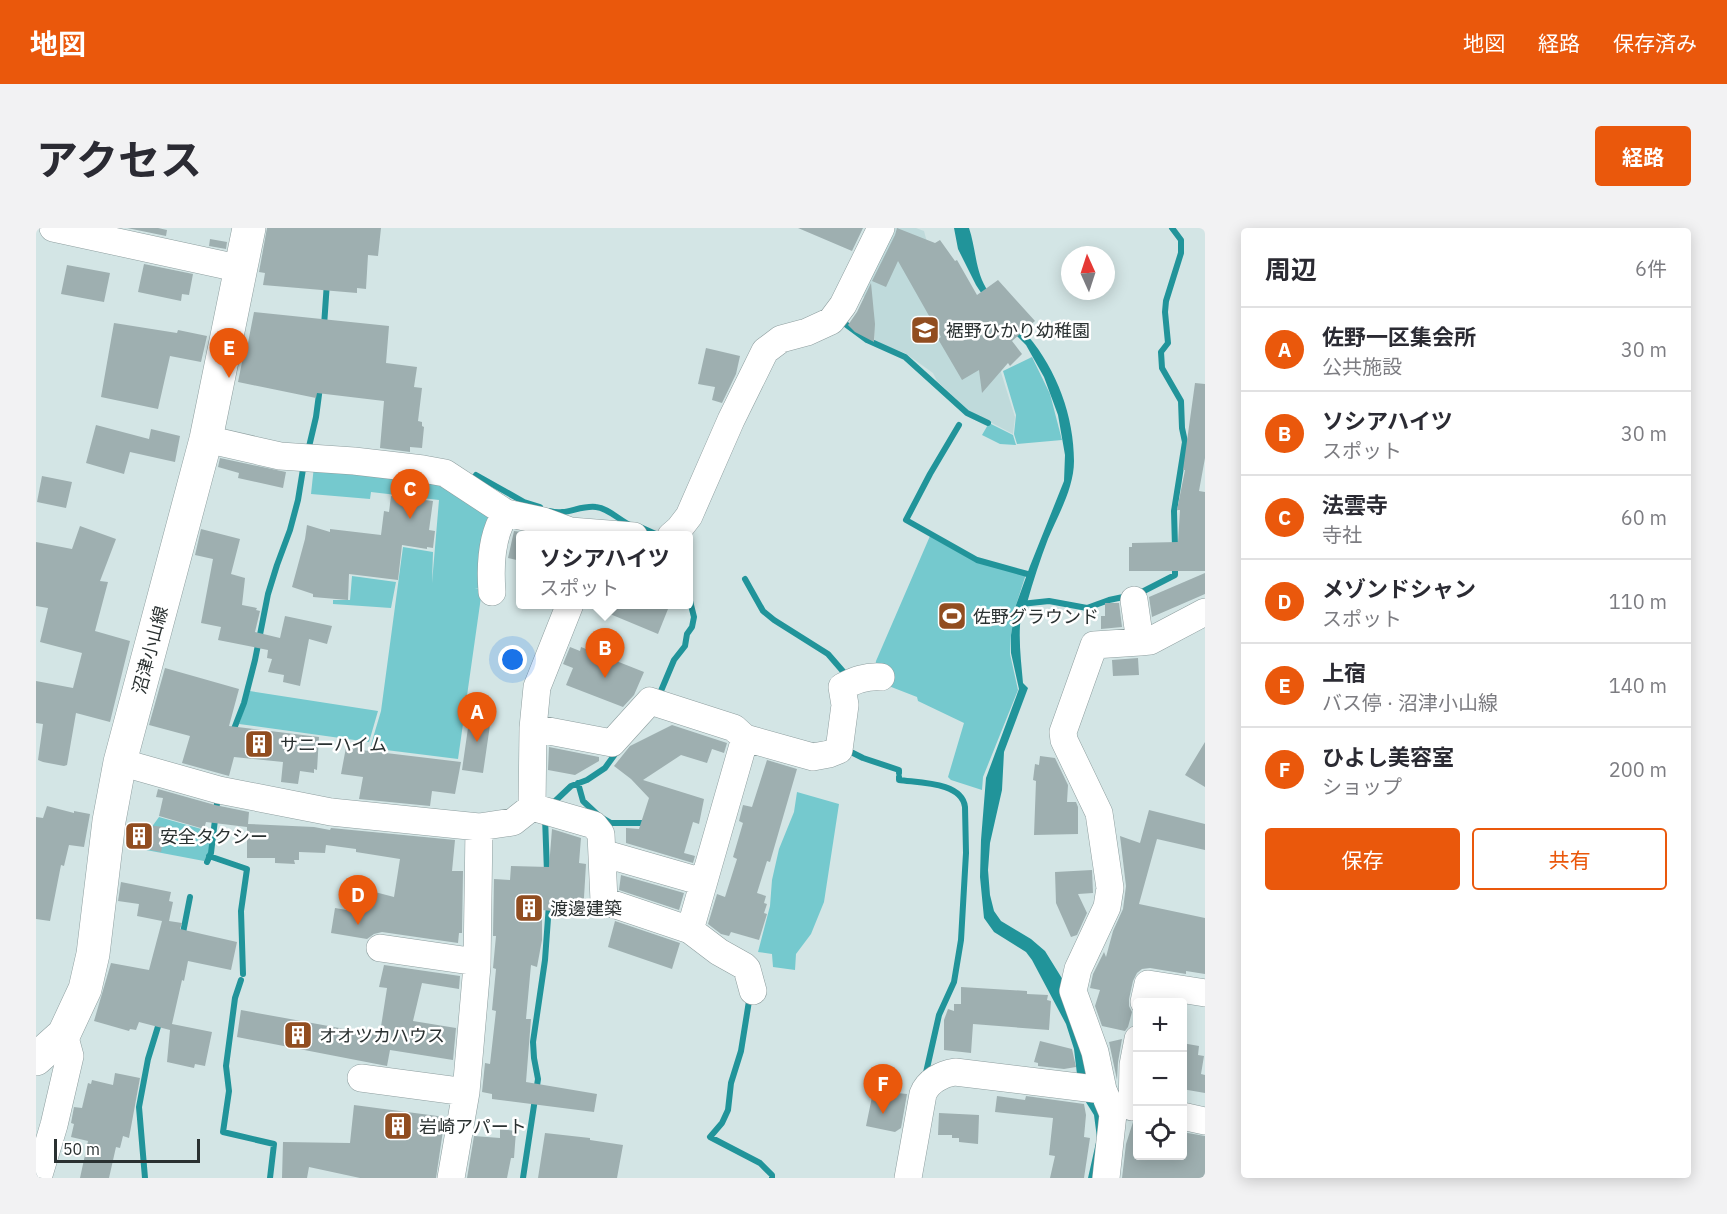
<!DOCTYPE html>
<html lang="ja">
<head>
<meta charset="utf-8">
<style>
	:root { --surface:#fff; --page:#f2f2f3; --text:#2b2b33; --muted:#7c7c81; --line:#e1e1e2; --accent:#ea580c }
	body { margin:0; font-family:"IBM Plex Sans","Noto Sans JP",sans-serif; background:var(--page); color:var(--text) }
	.controls { position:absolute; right:18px; bottom:18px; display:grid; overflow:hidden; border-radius:6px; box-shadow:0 3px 15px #0003 }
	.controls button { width:54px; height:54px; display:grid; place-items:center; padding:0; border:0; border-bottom:2px solid var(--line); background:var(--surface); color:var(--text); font:30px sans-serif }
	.compass { position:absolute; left:1025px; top:18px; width:54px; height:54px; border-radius:50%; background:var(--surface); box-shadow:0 3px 15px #0003; rotate:357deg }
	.scale { position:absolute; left:18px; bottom:15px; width:146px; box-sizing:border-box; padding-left:6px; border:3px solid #2a3131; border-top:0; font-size:16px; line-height:21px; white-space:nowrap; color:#2a3131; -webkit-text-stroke:4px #fff; paint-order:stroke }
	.you { position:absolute; left:477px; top:432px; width:21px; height:21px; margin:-15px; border:4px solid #fff; border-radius:50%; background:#1a73e8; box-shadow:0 0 0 9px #1a73e833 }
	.badge { display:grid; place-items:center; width:39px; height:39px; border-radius:50%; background:var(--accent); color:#fff; font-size:20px; font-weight:700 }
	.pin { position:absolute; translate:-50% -50px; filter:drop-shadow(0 2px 3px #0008) }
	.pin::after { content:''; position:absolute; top:32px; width:21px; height:18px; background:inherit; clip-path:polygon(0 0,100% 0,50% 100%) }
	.popup { position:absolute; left:480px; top:303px; width:177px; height:78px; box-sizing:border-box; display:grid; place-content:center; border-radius:6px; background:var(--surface); filter:drop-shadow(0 2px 4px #0005); font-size:20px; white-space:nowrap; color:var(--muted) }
	.popup b { font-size:22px; color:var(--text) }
	.popup::after { content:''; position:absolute; left:50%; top:100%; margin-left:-12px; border:12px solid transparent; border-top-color:var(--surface) }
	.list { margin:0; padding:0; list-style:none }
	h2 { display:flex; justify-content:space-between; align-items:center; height:78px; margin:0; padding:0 24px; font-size:26px }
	h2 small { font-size:20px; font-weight:400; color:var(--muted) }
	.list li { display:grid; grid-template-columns:39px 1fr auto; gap:18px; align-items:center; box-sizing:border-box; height:84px; padding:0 24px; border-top:2px solid var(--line) }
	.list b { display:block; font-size:22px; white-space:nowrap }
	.list p { margin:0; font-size:20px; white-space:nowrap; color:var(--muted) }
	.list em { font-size:20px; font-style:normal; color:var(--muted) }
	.actions { display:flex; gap:12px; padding:18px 24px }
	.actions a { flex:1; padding:14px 0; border:2px solid var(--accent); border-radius:6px; text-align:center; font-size:21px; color:var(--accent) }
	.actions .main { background:var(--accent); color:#fff }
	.icon { flex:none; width:33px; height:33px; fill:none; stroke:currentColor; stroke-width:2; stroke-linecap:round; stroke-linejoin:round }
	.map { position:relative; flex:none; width:1169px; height:950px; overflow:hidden; border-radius:6px }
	header { display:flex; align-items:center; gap:36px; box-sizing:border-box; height:84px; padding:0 30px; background:var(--accent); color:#fff }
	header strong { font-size:28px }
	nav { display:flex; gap:33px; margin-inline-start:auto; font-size:21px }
	.intro { display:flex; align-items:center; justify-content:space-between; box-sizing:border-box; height:144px; padding:0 36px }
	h1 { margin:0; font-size:42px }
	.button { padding:15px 27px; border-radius:6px; background:var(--accent); color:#fff; font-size:21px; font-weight:700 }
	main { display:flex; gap:36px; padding:0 36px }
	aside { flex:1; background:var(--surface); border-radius:6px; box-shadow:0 3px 15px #0003 }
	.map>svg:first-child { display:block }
	.built { fill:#bfdadb }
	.green { fill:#75c9ce }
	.water { fill:#21949a }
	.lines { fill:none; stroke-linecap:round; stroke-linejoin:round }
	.stream { stroke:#21949a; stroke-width:6 }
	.building { fill:#9eafb0 }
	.minor-casing { stroke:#8e9e9f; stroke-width:28 }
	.major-casing { stroke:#8e9e9f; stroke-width:34 }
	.minor { stroke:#fff; stroke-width:27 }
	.major { stroke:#fff; stroke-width:33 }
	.labels { text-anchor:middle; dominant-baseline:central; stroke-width:5; stroke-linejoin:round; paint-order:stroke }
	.poi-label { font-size:18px; fill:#2a3131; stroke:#fff; text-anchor:start }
	.street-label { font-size:18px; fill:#2a3131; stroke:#fff }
</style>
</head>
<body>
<header>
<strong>地図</strong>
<nav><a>地図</a><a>経路</a><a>保存済み</a></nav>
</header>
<div class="intro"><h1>アクセス</h1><a class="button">経路</a></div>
<main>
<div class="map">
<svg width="1169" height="950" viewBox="0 0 1169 950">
	<rect width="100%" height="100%" fill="#d3e5e5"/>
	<path class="built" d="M851 0H880L888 3 892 18 963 138 979 189 977 206 933 183 901 153 897 145 869 125 839 114 837 77 834 72 821 66Z"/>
	<path class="green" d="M996 129 1014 166 1026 212 981 216 978 206 980 187 967 143Z
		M953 195 977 207 980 217 964 216 946 207Z
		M278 238 400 250 457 286 448 361 439 360 446 362 422 531 334 520 345 483 367 319 397 324 396 355 403 272 335 264 334 271 275 266Z
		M894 308 939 333 990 346 980 377 975 407 974 426 982 462 947 549 946 562 915 552 912 549 928 495 882 473 881 469 845 455 839 443 840 433Z
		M316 348 360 354 355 380 297 376V372H314Z
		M214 463 342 483 333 514 203 496Z
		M761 564 803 576 788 674 775 706 760 726 759 742 737 739 736 726 722 724 734 678 736 652 743 621 758 584Z
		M123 589 176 604 173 624 168 633 110 622 115 600Z"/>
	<path class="water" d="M918 0H933C940 21 939 41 950 60 963 81 977 90 992 108 1021 142 1038 189 1038 233 1038 260 1022 287 1012 311 1004 332 997 353 991 375 989 380 986 382 985 387 982 410 985 432 987 455L992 460 968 524 966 562 954 615 952 642 954 667 958 683 965 693 995 711 1009 723 1027 752 1069 884 1065 950H1052L1061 910 1058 887 1043 863 1038 821 1030 796 996 732 990 724 958 704 948 690 944 649 945 612 950 550 983 461 975 425V407L980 377 994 338 1028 253 1029 227 1022 187 1008 149 990 117 959 86 940 57 922 21Z"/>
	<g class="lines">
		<path class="stream" d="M1136 0 1145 12V25L1130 73 1129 84 1132 115 1125 124 1126 140 1145 173 1146 200 1149 214 1138 283 1139 320
			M804 92 831 112 869 129 931 185 952 195
			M288 98 291 54
			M923 197 894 246 870 292 941 332 995 347
			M272 223 280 189 284 159
			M440 247 488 274 504 279
			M514 283C529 288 544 277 560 279 572 280 583 292 594 297
			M604 299 624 308
			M709 351 727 383 738 392 792 426 811 448
			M1102 366 1139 347V336
			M985 376 1013 373 1051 380 1073 372 1092 368
			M622 470 638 432 649 418 651 406 656 399 658 389 653 369
			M196 506 208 475 219 432 232 366 241 337 254 302 262 272 268 235
			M813 520V523L827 530 863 542V545
			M863 549V552C883 555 926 554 929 579L930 625 925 712 918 754 903 787 889 849
			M542 555 547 573 563 588 575 595H612
			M515 577 535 558 551 552 569 540 582 522
			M509 589 511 645
			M173 628 211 641 205 683 207 746
			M171 634 175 625 182 567
			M146 710 154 669
			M205 752 199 770 190 838 193 863 187 904 238 916 234 950
			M712 768 713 773 705 823 695 855 692 882 686 895 674 909 724 935 736 947V950
			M109 950 103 879 112 831 124 792
			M487 950 502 851 498 830 497 814 509 732 513 676"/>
	</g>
	<path class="building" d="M91 0H122L131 2 130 8Z
		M231 0H345L342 28 332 27 330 61 321 60V65L227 57 229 45 223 44Z
		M762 0H827L816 23Z
		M861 0 899 15 904 12 919 33 921 32 941 67 962 52 999 93 976 113 986 126 974 138 972 135 946 165 943 142 926 152 902 111 905 109 862 33 850 59 836 53 859 7Z
		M174 11 191 14 190 21 173 18Z
		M108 36 157 46 153 67 146 66 145 73 102 64Z
		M31 37 74 45 68 74 25 66Z
		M835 55 839 96 838 114 819 104 812 97 821 84Z
		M218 84 353 98 350 135 381 139 378 159 386 160 382 193 386 194V198L388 199 386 220 374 219V224L344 220 348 173 281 165 280 170 202 154 209 119 211 120Z
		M78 95 141 105 142 102 171 108 165 134 134 128 122 181 65 169Z
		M670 120 704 128 700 146 686 175 676 172 679 159 662 156Z
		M1159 155 1169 156V230L1163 263 1169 264V343H1093V319H1096V315L1142 314 1144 282H1141L1149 242H1147Z
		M60 197 113 211 115 201 144 208 139 234 94 224 88 246 50 235Z
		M184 230 250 244 247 260 202 250 203 245 182 239Z
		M6 248 36 254 30 280 1 274Z
		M355 268 397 273 393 302 399 303 397 320 391 319V321L366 317 362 352 313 346 312 372 277 369V366L256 359 269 311 271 297 294 304V301L345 307 348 283 353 284Z
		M44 298 80 311 64 353 72 354 59 403 94 413 74 494 40 485 31 537 28 538 7 534 2 532 7 496 0 495V453L37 460 46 425 4 414 12 380 0 378V314L36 321Z
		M165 301 204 311 195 346 209 350 206 377 221 380 220 382 224 383 219 404 244 410 249 388 296 398 291 416 273 411 264 458 247 454 248 447 232 444 236 431 231 430 232 422 182 412 185 399 165 395 177 331 159 327Z
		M478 303 485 304V333L472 330Z
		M1169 345V366L1116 389 1113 369Z
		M1069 375H1083L1086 399 1065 401V388H1069Z
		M550 376H634L622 406Z
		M534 419 544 423 545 419 608 444 598 467 587 479 530 457 537 440 527 436Z
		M1102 430 1103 447 1077 448 1076 432Z
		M129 440 203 461 193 498 283 509 281 542 278 541V545L264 543 262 556 245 554 247 534 198 529 193 548 146 535 154 508 113 497Z
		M433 493 454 497 447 545 426 542Z
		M636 497 691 515 688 525 676 521 671 535 645 527 607 552 668 571 663 596 657 594 648 625 659 628 657 635 590 615V600L603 601 613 570 595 551 578 538 594 518Z
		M311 514 326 517 325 522 425 534 419 566 396 563 394 578 323 571 327 549 305 546Z
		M1169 514V559L1149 547Z
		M513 519 563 529V533L539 547 512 542Z
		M1004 528 1019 530 1032 557 1031 574H1040L1042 579V606L998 607 1000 553 997 552 999 536 1003 537Z
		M731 532 761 541 734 634 731 633 721 665 730 668 728 675 731 676 728 685 731 686 723 712 695 704 693 708 685 706 672 696 681 666 689 669 701 631 697 629 707 595 703 593 707 577 716 579Z
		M122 561 179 577 213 584 212 596 278 599 294 602 295 600 419 612 416 643H427L426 705H423L422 715 346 704 338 706 331 711 295 705 299 680 329 685 335 663 358 669 364 631 320 624V621L290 617 289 625 263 624V632H258L259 636 239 635V630H211V599L170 594 168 601 123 588 127 570 120 569Z
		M11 578 38 585V583L54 586 48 619 33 617 28 638 25 637 14 693 0 691V589L7 590Z
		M1113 582 1169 596V622L1121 611 1103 676 1169 690V746L1150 743V746L1114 740 1106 741 1101 745 1097 753 1093 771V778L1096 784 1092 799 1089 803 1066 798 1059 778 1064 762 1054 760 1057 746 1068 724 1070 729 1077 703 1087 681 1090 658 1084 608 1104 615Z
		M96 596 130 599 125 624 93 618Z
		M516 601 545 610 543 635 550 636 547 686 506 682V712L501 739 495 737 490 791H495L490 854 561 866 558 884 456 871V866L446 864 449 835 454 836 460 783 456 782 460 741 457 740 460 708H457L458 651 474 652 475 638 513 639Z
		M1056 642 1057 665 1042 666 1051 685 1041 707 1035 709 1020 675 1019 644Z
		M585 647 648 665 643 682 583 662Z
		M85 654 135 664 133 673 137 674 133 693 146 695 144 701 201 714 195 742 152 733 148 753 146 752 136 796 176 804 169 838 159 836 158 840 131 834 134 802 103 794 100 802 94 801 93 803 58 793 75 735 113 742 126 693 101 688 103 676 82 673Z
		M579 693 644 715 636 741 572 719Z
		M348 737 424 748 423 761 386 755 377 793 420 800 417 832 354 822 351 838 201 809 205 782 336 806 337 804 344 805 351 760 343 759Z
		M925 759 991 763V766L1012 767 1011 772 1015 773 1013 802 937 796 935 825 908 822V792L912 781 918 783V776H925Z
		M1086 811 1082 834 1081 852 1073 814Z
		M1004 813 1036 821 1040 839 1028 841 1002 838V835L998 834Z
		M1146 815 1163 818 1162 827 1168 828 1165 846 1169 847V865L1146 861Z
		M79 845 104 850 93 910 87 908 84 920 80 919 73 950H44L52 913 35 909 38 896 35 895 38 879 46 880 52 855 55 856 56 852 77 857Z
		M837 864 860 870 861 865 871 866 865 900 859 904 830 898Z
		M961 868 989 872 990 868 1048 876 1050 887 1048 909 1054 910 1048 950H1014L1019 928 1013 927 1017 890 959 884Z
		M318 877 409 889 400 950H324L273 939 271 950H246L247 914 314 915Z
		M903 885 943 887 942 916 923 914V910H916V907H902Z
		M1101 893V927H1146V904L1169 908V950H1086L1090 916 1097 894Z
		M464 901 480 903 478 930H475L471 950H431L438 908 464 910Z
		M509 905 554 910V912L587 917 581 950H502Z"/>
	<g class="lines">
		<g class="minor-casing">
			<path id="minor" d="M17 0 206 41
				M170 211 244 228 318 233 387 241 409 245 470 285 507 293 534 303 598 308
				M635 308 643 301 653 288 695 192 729 123 745 111 771 104 795 93 807 77 845 0
				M456 364C454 338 455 307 470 285
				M1104 414 1114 413 1169 384
				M497 500 576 515 614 473 698 500 709 510 777 529 793 526 803 522 809 477 806 459C819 452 830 448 845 449
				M84 534 183 562 295 584 443 599 477 594 496 579 558 597 565 606 568 673 654 702 683 724 708 738 711 741 717 763
				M496 579 497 500 501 459 534 376
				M566 625 667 654
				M654 702 709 510
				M344 720 441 734
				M1108 774 1112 756 1169 765
				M325 850 430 864
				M1096 879 1097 837 1102 811
				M1146 888 1169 893
				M2 950 18 897 34 828 28 806
				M415 950 430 864 441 738 443 599
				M872 950 887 866C892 853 906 846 919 844L1067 862
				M1070 950 1077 886 1067 862 1059 824 1037 763 1042 741 1071 679 1074 660 1063 585 1028 512 1027 504 1058 417 1104 414 1098 372"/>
		</g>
		<g class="major-casing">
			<path id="major" d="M0 831 28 806 49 761 57 726 73 593 84 534 170 211 213 0"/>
		</g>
		<use href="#minor" class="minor"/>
		<use href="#major" class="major"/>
	</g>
	<defs>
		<g id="school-square" transform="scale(1.5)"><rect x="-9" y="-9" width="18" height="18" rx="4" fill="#914d20" stroke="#fff"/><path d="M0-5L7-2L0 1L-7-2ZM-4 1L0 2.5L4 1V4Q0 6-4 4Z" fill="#fff"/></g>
		<g id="stadium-square" transform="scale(1.5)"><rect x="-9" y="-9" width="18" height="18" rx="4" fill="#914d20" stroke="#fff"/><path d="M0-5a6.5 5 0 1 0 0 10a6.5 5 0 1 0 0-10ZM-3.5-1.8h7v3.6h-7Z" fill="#fff"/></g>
		<g id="building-square" transform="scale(1.5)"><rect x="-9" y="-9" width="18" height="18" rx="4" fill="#914d20" stroke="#fff"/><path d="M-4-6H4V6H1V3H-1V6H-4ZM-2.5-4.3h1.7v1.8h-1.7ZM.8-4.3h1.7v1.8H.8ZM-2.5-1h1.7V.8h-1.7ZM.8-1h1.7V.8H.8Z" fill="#fff"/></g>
	</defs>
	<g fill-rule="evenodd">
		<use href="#school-square" x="889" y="102"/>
		<use href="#stadium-square" x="916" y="388"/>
		<use href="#building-square" x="223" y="516"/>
		<use href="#building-square" x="103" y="608"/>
		<use href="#building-square" x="493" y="680"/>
		<use href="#building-square" x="262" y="807"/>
		<use href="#building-square" x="362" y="898"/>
	</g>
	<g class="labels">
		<g class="poi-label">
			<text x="910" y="102">裾野ひかり幼稚園</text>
			<text x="937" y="388">佐野グラウンド</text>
			<text x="244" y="516">サニーハイム</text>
			<text x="124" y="608">安全タクシー</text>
			<text x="514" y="680">渡邊建築</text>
			<text x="283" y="807">オオツカハウス</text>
			<text x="383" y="898">岩崎アパート</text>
		</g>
		<g class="street-label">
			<text transform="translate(114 422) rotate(-75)">沼津小山線</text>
		</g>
	</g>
</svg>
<div class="controls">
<button>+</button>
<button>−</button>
<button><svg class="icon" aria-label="locate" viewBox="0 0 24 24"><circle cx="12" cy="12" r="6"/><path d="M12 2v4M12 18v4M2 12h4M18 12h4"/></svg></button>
</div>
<svg class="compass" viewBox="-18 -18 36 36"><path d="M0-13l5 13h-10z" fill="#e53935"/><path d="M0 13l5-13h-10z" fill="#7c7c81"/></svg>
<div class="scale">50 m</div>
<div class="you"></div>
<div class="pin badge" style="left:441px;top:514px">A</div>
<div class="pin badge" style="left:569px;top:450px">B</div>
<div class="popup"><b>ソシアハイツ</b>スポット</div>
<div class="pin badge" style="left:374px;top:291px">C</div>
<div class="pin badge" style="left:322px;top:697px">D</div>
<div class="pin badge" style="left:193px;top:150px">E</div>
<div class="pin badge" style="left:847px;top:886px">F</div>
</div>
<aside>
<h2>周辺<small>6件</small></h2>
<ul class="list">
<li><span class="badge">A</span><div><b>佐野一区集会所</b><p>公共施設</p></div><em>30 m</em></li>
<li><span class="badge">B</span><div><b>ソシアハイツ</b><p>スポット</p></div><em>30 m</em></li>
<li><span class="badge">C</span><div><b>法雲寺</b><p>寺社</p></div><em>60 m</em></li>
<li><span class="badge">D</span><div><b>メゾンドシャン</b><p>スポット</p></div><em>110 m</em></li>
<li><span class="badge">E</span><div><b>上宿</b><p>バス停 · 沼津小山線</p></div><em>140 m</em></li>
<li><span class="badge">F</span><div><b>ひよし美容室</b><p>ショップ</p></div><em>200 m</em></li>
</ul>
<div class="actions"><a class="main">保存</a><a>共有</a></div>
</aside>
</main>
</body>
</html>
